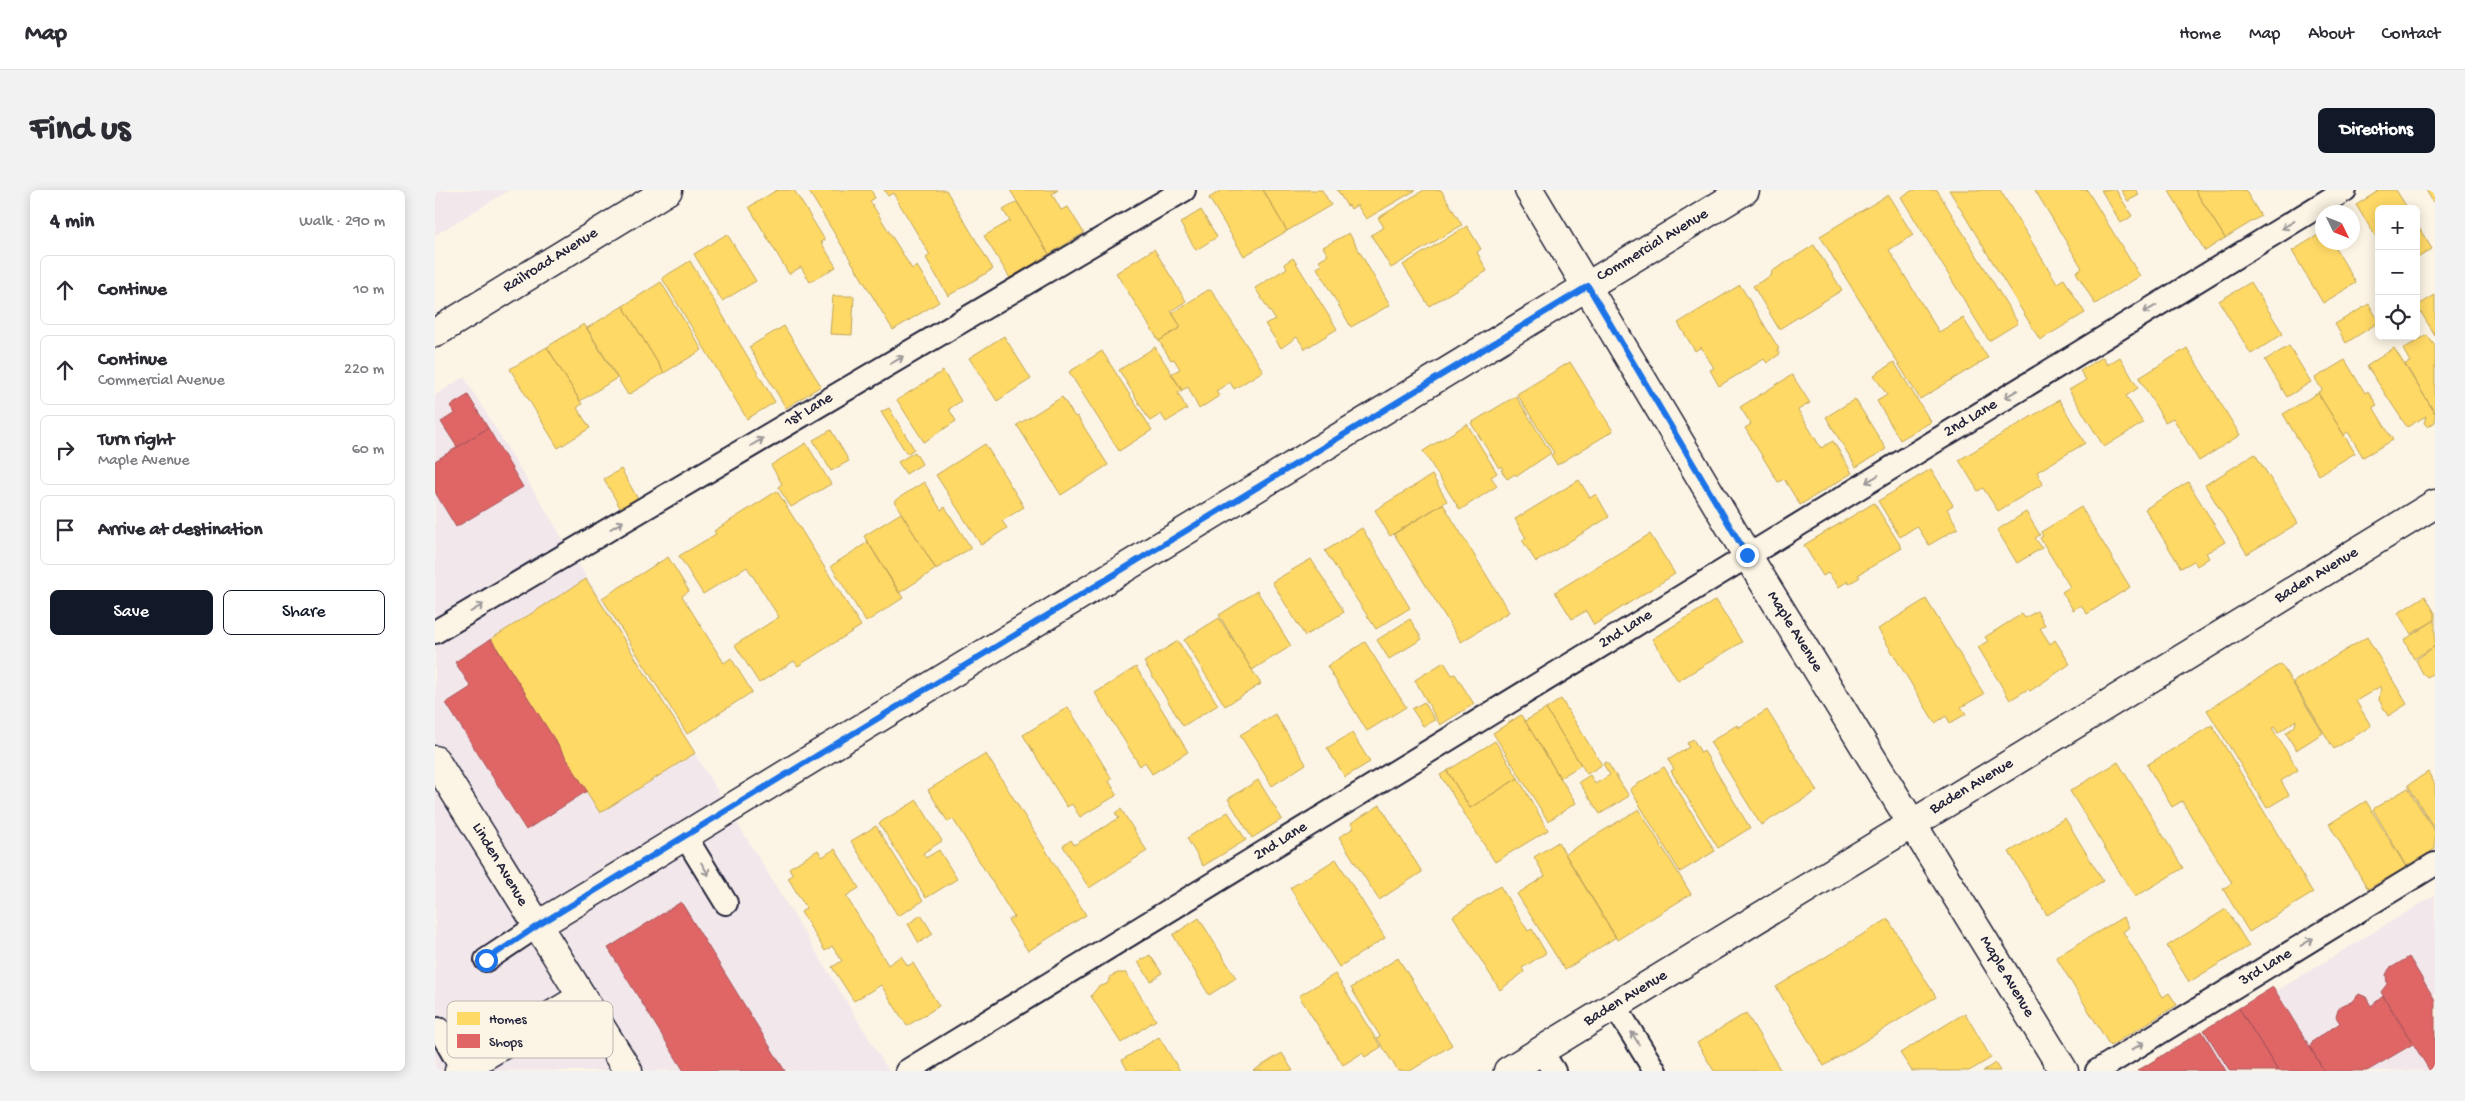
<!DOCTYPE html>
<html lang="en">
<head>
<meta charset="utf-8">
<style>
	:root { --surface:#fff; --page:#f2f2f3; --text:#2b2b33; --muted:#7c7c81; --line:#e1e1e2; --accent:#111827 }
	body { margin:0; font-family:"Gochi Hand",sans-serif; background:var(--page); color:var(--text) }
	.controls { position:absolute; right:15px; top:15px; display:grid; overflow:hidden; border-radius:8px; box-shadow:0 2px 12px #0003 }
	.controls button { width:45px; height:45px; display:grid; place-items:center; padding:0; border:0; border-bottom:1px solid var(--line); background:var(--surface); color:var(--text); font:25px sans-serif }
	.compass { position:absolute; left:1880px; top:15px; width:45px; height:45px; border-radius:50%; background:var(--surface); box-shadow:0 2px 12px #0003; rotate:133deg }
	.stop { position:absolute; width:15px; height:15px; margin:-11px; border:4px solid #1a73e8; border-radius:50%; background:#fff }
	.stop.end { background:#1a73e8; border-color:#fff; box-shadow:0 1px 5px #0008 }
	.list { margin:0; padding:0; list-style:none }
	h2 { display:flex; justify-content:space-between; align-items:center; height:65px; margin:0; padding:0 20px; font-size:21px }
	h2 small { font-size:16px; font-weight:400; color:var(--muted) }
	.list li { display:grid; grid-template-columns:32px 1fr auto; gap:15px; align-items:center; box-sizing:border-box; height:70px; margin:0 10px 10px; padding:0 10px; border:1px solid var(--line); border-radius:8px }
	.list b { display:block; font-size:19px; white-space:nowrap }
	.list p { margin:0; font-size:16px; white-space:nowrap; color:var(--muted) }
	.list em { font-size:16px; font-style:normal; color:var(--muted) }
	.actions { display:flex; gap:10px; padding:15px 20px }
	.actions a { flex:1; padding:11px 0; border:1px solid var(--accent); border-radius:8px; text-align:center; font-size:18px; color:var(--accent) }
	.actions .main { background:var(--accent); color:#fff }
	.icon { flex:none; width:28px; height:28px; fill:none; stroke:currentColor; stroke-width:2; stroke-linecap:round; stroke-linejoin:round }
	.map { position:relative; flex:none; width:2000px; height:881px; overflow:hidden; border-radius:8px }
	header { display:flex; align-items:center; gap:30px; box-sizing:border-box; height:70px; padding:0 25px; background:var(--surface); border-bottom:1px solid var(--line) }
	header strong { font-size:24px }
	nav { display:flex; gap:28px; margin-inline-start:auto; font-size:18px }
	.intro { display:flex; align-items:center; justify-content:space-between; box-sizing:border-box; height:120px; padding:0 30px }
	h1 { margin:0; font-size:35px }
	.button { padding:12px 22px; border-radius:8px; background:var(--accent); color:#fff; font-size:18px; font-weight:700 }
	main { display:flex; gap:30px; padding:0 30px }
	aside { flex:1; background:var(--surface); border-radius:8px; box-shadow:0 2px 12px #0003 }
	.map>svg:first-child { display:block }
	.built { fill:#f2e8eb }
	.homes { fill:#ffd966; stroke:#bda259 }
	.shops { fill:#e06666; stroke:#a75259 }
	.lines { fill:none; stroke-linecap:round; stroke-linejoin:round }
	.service-casing { stroke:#22223b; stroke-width:26 }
	.minor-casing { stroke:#22223b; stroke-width:31 }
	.tertiary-casing { stroke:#22223b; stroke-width:31 }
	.service { stroke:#fcf5e5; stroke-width:22 }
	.minor { stroke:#fcf5e5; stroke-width:28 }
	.tertiary { stroke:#fcf5e5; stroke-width:28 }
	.oneway { stroke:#9a9698 }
	.route { stroke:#1a73e8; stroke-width:6 }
	.labels { text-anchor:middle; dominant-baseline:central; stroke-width:5; stroke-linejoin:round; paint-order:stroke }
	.street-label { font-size:16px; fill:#22223b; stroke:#fcf5e5 }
	.key { fill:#fcf5e5; stroke:#bbb6b2; stroke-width:1 }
	.key-label { font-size:14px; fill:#22223b }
</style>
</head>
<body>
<header>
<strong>Map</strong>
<nav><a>Home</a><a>Map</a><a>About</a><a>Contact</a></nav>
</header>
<div class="intro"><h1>Find us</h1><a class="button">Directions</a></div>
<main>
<aside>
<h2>4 min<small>Walk · 290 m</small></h2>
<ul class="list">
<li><svg class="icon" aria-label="ahead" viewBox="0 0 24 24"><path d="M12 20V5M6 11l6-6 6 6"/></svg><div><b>Continue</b></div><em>10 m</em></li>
<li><svg class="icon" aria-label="ahead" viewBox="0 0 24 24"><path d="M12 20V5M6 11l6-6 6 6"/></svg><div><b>Continue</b><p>Commercial Avenue</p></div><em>220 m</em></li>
<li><svg class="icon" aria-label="right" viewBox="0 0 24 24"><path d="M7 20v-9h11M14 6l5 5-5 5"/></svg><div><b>Turn right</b><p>Maple Avenue</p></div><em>60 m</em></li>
<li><svg class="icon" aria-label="arrive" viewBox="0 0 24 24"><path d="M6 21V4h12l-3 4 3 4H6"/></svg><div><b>Arrive at destination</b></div></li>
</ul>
<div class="actions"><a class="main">Save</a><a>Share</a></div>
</aside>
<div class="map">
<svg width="2000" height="881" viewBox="0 0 2000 881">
	<rect width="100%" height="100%" fill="#fcf5e5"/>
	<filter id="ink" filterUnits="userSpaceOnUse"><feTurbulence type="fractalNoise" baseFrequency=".02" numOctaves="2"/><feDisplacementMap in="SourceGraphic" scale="10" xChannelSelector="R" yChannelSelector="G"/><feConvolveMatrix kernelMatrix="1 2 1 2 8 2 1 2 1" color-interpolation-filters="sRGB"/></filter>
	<g filter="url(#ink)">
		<path class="built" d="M0 0H75L0 45Z
			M29 187 454 881H0V205Z
			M2000 705V881H1709Z"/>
		<path class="homes" d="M342 0H359L390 50 386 52 401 77 375 92 366 77 354 84 314 17Z
			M373 0H436L440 8 435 11 477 79 482 76 504 112 458 140Z
			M449 0H511L558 79 513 106 491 68 495 65 458 3 453 6Z
			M575 0H623L617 4 626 20 633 17 649 43 614 64Z
			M787 0H828L852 41 809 66 774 8Z
			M828 0H887L896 15 852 41Z
			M902 0H981L931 29 922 15 916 19 914 15 912 16Z
			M989 0H1006L1027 35 956 78 936 45 949 37 943 28Z
			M1478 0H1502L1583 133 1554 151 1466 7Z
			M1514 0H1565L1622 93 1629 89 1650 123 1605 150Z
			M1600 0H1652L1705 86 1660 114 1641 82 1647 78Z
			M1666 0H1681L1697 26 1686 33Z
			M1686 0H1701L1704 5 1693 11Z
			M1736 0H1760L1790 48 1770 61 1734 1Z
			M1760 0H1810L1826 26 1790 48Z
			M1945 0H1961L1973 19H1944V52L1921 15Z
			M1991 0H2000V11L1998 12Z
			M1453 5 1478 45 1454 60 1504 142 1528 128 1553 168 1485 209 1385 46Z
			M582 12 614 64 575 88 549 46 575 31 568 20Z
			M766 20 782 47 761 60 745 33Z
			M1981 33 1997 59 1981 69Z
			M1032 36 1046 59 1042 62 1052 81 994 116 968 75Z
			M1888 42V52H1897L1921 93 1888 113 1857 61Z
			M914 43 955 115 916 137 882 78 887 75 884 70 893 65 888 57Z
			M292 44 321 91 287 111 259 64Z
			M1379 55 1407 100 1344 139 1318 96 1337 85 1336 82Z
			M719 59 751 111 736 121 746 137 724 151 681 83Z
			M858 68 902 139 870 159 862 147 846 158 830 134 840 129 820 98 852 78 849 74Z
			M255 71 340 212 312 229 227 88Z
			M226 92 267 160 229 183 188 116Z
			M1816 92 1848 144 1816 164 1784 111Z
			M1305 95 1344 159 1342 160 1345 164 1332 173 1329 169 1284 196 1275 180 1279 178 1266 157 1260 161 1243 133Z
			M773 100 777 101 828 181 799 199 795 192 781 201 784 206 764 219 753 197 747 200 736 184 745 179 739 169 736 170 724 151 746 137 737 123Z
			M2000 105V145L1982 116Z
			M398 106H419L417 145 395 144Z
			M1934 114 1944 132 1911 153 1900 134Z
			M188 116 229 183 193 205 152 138Z
			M149 134 182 188 145 211 112 157Z
			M349 136 386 196 351 218 314 157Z
			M1992 145 2000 156V223L1970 174 1975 172 1968 159Z
			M569 146 596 189 562 211 534 168Z
			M1854 156 1876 192 1852 207 1830 170Z
			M112 157 145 211 147 214 142 218 155 238 123 258 75 179Z
			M720 157 747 200 743 203 752 219 731 232 726 224 715 231 684 180Z
			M1752 158 1805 245 1764 271 1738 228 1730 232 1704 188Z
			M1959 158 2000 223V232L1993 237 1989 233 1991 226 1972 237 1932 176Z
			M667 161 717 240 684 261 634 182Z
			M1668 167 1672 175 1685 167 1703 198 1691 206 1708 233 1669 257 1634 200 1651 190 1645 181Z
			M1910 170 1930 203 1933 201 1942 215 1938 217 1958 250 1928 267 1913 242 1909 245 1883 203 1887 200 1880 188Z
			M1135 172 1178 241 1122 275 1116 265 1119 263 1082 204Z
			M1459 172 1496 232 1465 250 1442 211 1452 205 1439 185Z
			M508 181 526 211 514 219 521 231 489 252 462 210Z
			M1357 185 1375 213 1363 220 1386 258 1398 251 1417 283 1365 315 1349 289 1343 292 1310 238 1316 234 1305 217Z
			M1883 203 1920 263 1884 285 1848 224Z
			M1081 206 1116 263 1082 286 1080 284 1072 289 1066 280 1068 279 1066 276 1064 278 1036 233Z
			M627 207 640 227 642 226 673 275 626 305 582 235Z
			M1420 209 1451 259 1421 277 1391 227Z
			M1624 210 1650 253 1602 282 1608 294 1563 321 1548 298 1543 301 1524 270Z
			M454 218 479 259 472 264 446 222Z
			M1032 234 1062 283 1056 287 1062 296 1025 320 988 261Z
			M396 240 414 271 396 281 378 250Z
			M371 253 396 294 356 317 343 297 347 294 336 275Z
			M550 254 589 317 567 331 572 338 546 355 501 285Z
			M480 262 487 274 471 284 463 272Z
			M1820 264 1863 333 1812 364 1770 295Z
			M186 279 204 311 187 321 169 289Z
			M1496 279 1518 315 1512 319 1523 338 1494 355 1482 336 1465 347 1443 311Z
			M997 285 1012 311 955 346 940 320Z
			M1144 290 1155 308 1161 304 1174 327 1101 372 1087 350 1091 348 1080 329Z
			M489 292 506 320 510 317 536 358 501 379 459 311Z
			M1753 292 1790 352 1771 363 1774 368 1762 376 1759 371 1746 378 1710 319Z
			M342 301 426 436 363 476 359 471 324 493 300 455 344 427 312 377 268 404 244 366 281 344 279 341Z
			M1439 313 1467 358 1423 385 1425 387 1414 394 1413 391 1404 397 1393 383 1388 386 1369 355Z
			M1008 314 1074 422 1026 452 959 344Z
			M1646 317 1695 397 1652 424 1646 415 1638 420 1627 402 1635 397 1605 348 1608 346 1606 342Z
			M1591 322 1605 345 1600 348 1607 358 1582 373 1562 340Z
			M466 323 501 379 464 403 429 346Z
			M927 338 975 418 941 439 890 361Z
			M1215 344 1240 384 1159 435 1151 421 1137 429 1120 402Z
			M433 352 468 408 431 432 396 376Z
			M233 367 254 401 247 406 289 473 296 468 317 502 252 544 167 408Z
			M876 369 909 422 870 446 837 392Z
			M151 389 260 563 165 623 56 449Z
			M822 401 856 456 817 480 784 425Z
			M1990 406 2000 423V430L1976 444 1963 423Z
			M1491 409 1549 504 1526 517 1531 524 1515 533 1511 526 1500 533 1443 439Z
			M1281 410 1307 452 1243 491 1217 449Z
			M1602 421 1610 435 1605 438 1615 454 1620 450 1635 474 1595 501 1593 499 1575 510 1543 457 1553 451 1550 447 1587 424 1590 428Z
			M784 428 826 494 790 516 749 450Z
			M975 429 987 449 954 469 942 450Z
			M2000 430V456L1979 469 1969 450Z
			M1932 447 1972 514 1953 526 1944 510 1946 496 1921 511 1936 536 1899 559 1858 492Z
			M743 451 783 515 748 536 709 472Z
			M930 452 971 517 932 541 892 476Z
			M2000 456V483L1999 482 1993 487 1988 484 1981 470Z
			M1009 472 1017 485 1020 484 1039 514 1005 535 980 490Z
			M1846 474 1888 543 1861 560 1851 543 1860 536 1861 530 1843 543 1839 537 1837 538 1863 580 1846 591 1854 605 1832 618 1772 520Z
			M701 477 753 562 717 584 710 572 705 576 660 503Z
			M1126 509 1167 575 1152 584 1111 519Z
			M989 512 1000 530 988 536 977 519Z
			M633 517 677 589 674 591 682 605 645 627 637 614 632 617 588 545Z
			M1111 519 1146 575 1125 588 1090 531Z
			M1332 520 1382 601 1326 635 1275 552 1302 535 1303 538Z
			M840 524 871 574 837 596 805 545Z
			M1086 525 1141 613 1113 631 1058 543Z
			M1777 535 1878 703 1814 742 1788 699 1797 693 1747 611 1737 617 1712 575Z
			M917 543 935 572 910 587 892 558Z
			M1258 549 1266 563 1269 561 1315 638 1283 658 1236 581 1239 579 1233 570 1254 557 1252 553Z
			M1060 551 1083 588 1035 618 1012 581Z
			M551 564 651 725 593 761 573 730 579 727 518 629 513 632 493 600Z
			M1172 572 1194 606 1165 624 1144 592 1155 585 1160 594 1175 585 1168 574Z
			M1683 572 1748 678 1700 707 1635 601Z
			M1229 577 1280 661 1245 682 1195 599Z
			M1012 581 1035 618 1083 588 1113 640 1060 672 1005 585Z
			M1993 582 2000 594V640L1973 595Z
			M823 590 847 629 817 648 793 609Z
			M1973 598 2000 642V659L1971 676 1938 619Z
			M482 610 507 651 488 663 491 668 504 660 522 689 491 708 444 633Z
			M1931 611 1971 677 1933 699 1894 634Z
			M945 615 987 682 944 710 904 647 919 638 916 633Z
			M686 619 712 661 654 698 628 656 636 650 639 655 684 628 680 623Z
			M1204 619 1256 704 1182 750 1130 664Z
			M793 622 811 650 768 676 752 648Z
			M1630 628 1668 691 1612 725 1574 662Z
			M441 636 488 711 463 726 416 651Z
			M1123 652 1181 747 1130 780 1082 704 1110 686 1099 667Z
			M400 659 424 698 411 706 453 775 466 766 473 776 478 773 504 816 472 836 446 795 419 811 397 777 407 771 397 756 390 761 366 722 371 718 353 688 358 685 354 678 383 660 387 667Z
			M901 669 950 748 904 777 855 698Z
			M1065 696 1093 741 1097 739 1111 763 1087 778 1089 782 1065 800 1018 726Z
			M1791 719 1814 756 1754 792 1732 756Z
			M486 725 498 744 484 753 473 734Z
			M1688 727 1694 737 1688 742 1728 807 1734 803 1742 815 1675 856 1621 767Z
			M764 728 801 788 774 805 738 745Z
			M1453 729 1501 807 1389 876 1341 797Z
			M715 765 727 783 716 791 703 772Z
			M963 768 1017 855 975 881H963L942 848 945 846 916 798Z
			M683 783H691L721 830 686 853 656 806 663 797 672 794 676 786Z
			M900 784 946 857 930 867 927 863 908 875 864 806Z
			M1311 823 1346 881H1279L1262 853Z
			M1530 823 1556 868 1534 881H1477L1465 863Z
			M724 847 745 881H693L687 870Z
			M847 863 858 881H818Z
			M1560 873 1565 881H1548Z"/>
		<path class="shops" d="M33 205 53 238 22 257 6 232 20 223 15 216Z
			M53 238 88 297 21 337 0 302V271Z
			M56 449 152 601 91 640 11 513 36 497 20 472Z
			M246 712 350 881H249L173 758Z
			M1974 767 2000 810V881H1995L1946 802 1952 794 1951 785 1954 779Z
			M1838 797 1875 857 1889 881H1843L1804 818Z
			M1924 804 1931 807 1936 816 1948 806 1978 854 1932 881H1889L1875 857 1878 851 1905 833 1901 827 1903 820 1907 815 1916 812Z
			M1804 818 1843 881H1795L1769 840Z
			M1767 841 1791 881H1702Z"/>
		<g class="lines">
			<g class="service-casing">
				<path id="service" d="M0 442 749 0
					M250 646 291 713
					M51 770 102 736
					M1180 816 1220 881
					M4 839 27 879
					M1106 861 1119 881
					M472 881 1910 0
					M1662 881 2000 674"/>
			</g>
			<g class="minor-casing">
				<path id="minor" d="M1094 0 1312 365 1629 881
					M0 143 233 0
					M102 736 1310 0
					M24 881 147 807
					M1073 881 2000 314"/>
			</g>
			<g class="tertiary-casing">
				<path id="tertiary" d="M0 570 193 881"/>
			</g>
			<use href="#service" class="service"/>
			<use href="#minor" class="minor"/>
			<use href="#tertiary" class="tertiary"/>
		</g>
		<defs><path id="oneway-shaft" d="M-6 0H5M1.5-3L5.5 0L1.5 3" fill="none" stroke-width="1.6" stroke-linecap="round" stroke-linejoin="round" transform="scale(1.25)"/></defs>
		<g class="oneway">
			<use href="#oneway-shaft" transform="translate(1853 35) rotate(149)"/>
			<use href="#oneway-shaft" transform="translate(1715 119) rotate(149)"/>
			<use href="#oneway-shaft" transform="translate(462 170) rotate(-31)"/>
			<use href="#oneway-shaft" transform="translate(1576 204) rotate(149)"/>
			<use href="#oneway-shaft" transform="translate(322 252) rotate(-31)"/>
			<use href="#oneway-shaft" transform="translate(1437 289) rotate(149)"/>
			<use href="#oneway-shaft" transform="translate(182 335) rotate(-31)"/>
			<use href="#oneway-shaft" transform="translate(42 418) rotate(-31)"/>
			<use href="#oneway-shaft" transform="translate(270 679) rotate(59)"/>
			<use href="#oneway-shaft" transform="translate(1872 752) rotate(-31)"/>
			<use href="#oneway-shaft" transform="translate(1200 848) rotate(-121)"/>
			<use href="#oneway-shaft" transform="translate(1703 856) rotate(-31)"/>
		</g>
	</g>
	<g class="lines" filter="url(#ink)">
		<path class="route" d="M51 770 102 736 1153 96 1312 365"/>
	</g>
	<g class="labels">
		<g class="street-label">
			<text transform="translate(1218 56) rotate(-31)">Commercial Avenue</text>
			<text transform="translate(116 71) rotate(-32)">Railroad Avenue</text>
			<text transform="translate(374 221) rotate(-31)">1st Lane</text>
			<text transform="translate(1536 229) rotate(-31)">2nd Lane</text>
			<text transform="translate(1882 386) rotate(-31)">Baden Avenue</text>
			<text transform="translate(1191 440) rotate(-32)">2nd Lane</text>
			<text transform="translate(1359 442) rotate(58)">Maple Avenue</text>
			<text transform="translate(1537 597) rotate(-31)">Baden Avenue</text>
			<text transform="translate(846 652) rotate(-32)">2nd Lane</text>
			<text transform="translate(64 675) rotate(59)">Linden Avenue</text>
			<text transform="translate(1831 778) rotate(-31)">3rd Lane</text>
			<text transform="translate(1571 787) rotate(59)">Maple Avenue</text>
			<text transform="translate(1191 809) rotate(-31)">Baden Avenue</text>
		</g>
	</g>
	<rect x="12" y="811" width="166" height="57" rx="8" class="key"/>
	<rect x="22" y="822" width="23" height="13" fill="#ffd966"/>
	<rect x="22" y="844" width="23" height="14" fill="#e06666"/>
	<g class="key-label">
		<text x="54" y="833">Homes</text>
		<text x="54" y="856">Shops</text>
	</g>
</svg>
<div class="controls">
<button>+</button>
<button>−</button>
<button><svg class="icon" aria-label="locate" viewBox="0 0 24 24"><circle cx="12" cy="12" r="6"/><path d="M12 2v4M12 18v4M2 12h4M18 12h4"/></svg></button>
</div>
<svg class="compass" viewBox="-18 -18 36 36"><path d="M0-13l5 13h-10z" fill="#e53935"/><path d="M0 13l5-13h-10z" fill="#7c7c81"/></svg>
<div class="stop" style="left:51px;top:770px"></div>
<div class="stop end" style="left:1312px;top:365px"></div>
</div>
</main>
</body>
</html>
